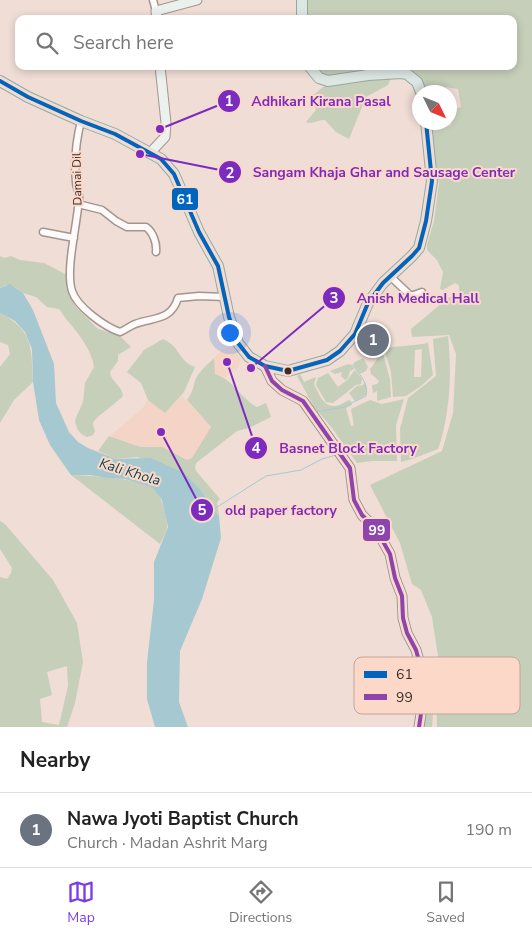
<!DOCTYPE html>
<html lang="en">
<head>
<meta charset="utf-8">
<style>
	:root { --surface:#fff; --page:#f2f2f2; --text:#222; --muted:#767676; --line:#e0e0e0; --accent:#7c3aed }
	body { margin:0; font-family:"Nunito Sans",sans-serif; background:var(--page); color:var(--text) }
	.compass { position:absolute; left:412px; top:85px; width:45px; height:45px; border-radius:50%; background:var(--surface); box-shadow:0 2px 8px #0003; rotate:133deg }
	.you { position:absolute; left:229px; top:332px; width:18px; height:18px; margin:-12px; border:4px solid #fff; border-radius:50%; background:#1a73e8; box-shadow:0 0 0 8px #1a73e833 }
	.badge { display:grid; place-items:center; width:32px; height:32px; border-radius:50%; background:var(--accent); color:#fff; font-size:16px; font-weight:700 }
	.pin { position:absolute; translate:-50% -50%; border:2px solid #fff; box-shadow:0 1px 5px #0006 }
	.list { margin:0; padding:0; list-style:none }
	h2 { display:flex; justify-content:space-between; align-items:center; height:65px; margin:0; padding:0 20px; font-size:21px }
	h2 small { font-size:16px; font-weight:400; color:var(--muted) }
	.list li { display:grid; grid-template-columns:32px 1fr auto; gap:15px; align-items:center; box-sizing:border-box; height:75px; padding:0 20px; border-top:1px solid var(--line) }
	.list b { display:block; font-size:19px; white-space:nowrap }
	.list p { margin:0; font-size:16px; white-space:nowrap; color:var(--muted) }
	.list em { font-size:16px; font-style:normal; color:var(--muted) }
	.icon { flex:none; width:28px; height:28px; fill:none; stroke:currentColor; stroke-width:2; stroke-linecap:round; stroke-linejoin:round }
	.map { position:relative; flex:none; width:532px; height:727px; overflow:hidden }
	.search { position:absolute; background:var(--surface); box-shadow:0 2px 8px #0003; left:15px; right:15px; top:15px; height:55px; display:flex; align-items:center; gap:12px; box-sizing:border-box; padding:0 18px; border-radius:10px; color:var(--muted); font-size:19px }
	.sheet { height:140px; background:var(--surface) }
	nav { display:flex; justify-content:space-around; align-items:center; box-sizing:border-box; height:70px; border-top:1px solid var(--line); background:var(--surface); font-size:14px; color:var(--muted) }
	nav a { display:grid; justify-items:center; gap:2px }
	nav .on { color:var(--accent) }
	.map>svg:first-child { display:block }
	.built { fill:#f4d4c6 }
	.green { fill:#c6cfba; fill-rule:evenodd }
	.water { fill:#a6c9d1 }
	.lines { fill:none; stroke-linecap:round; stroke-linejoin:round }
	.stream { stroke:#a6c9d1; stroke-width:1 }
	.minor-casing { stroke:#a3958f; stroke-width:9 }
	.secondary-casing { stroke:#a3958f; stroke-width:11 }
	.primary-casing { stroke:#9aa79f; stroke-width:12 }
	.minor { stroke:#fdfaf9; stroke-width:6 }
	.secondary { stroke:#edf1ee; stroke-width:9 }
	.primary { stroke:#dce6e3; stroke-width:10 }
	.bus-1-casing { stroke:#fcd8c9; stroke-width:8 }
	.bus-2-casing { stroke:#fcd8c9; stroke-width:8 }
	.bus-1 { stroke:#0065bd; stroke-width:4 }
	.bus-2 { stroke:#8e44ad; stroke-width:4 }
	.bus-dot { fill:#3b2e28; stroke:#fcd8c9; stroke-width:2 }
	.labels { text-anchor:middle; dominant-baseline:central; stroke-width:4; stroke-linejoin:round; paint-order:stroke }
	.street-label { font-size:12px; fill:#3b2e28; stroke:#fcd8c9 }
	.water-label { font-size:14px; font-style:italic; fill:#0c434e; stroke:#fcd8c9 }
	.key { fill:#fcd8c9; stroke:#c2a599; stroke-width:1 }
	.key-label { font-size:14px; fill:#3b2e28 }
	.leader { fill:none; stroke:#7b2cbf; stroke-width:2 }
	.callout-dot { fill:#7b2cbf; stroke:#fcd8c9; stroke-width:2 }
	.mark-label { font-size:15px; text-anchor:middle; font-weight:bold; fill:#fff }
	.callout-label { font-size:14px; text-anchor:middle; font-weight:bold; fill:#7b2cbf; stroke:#fcd8c9; stroke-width:4; stroke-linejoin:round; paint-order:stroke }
	.line-badge { stroke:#fcd8c9; stroke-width:2 }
	.badge-label { font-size:14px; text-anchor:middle; font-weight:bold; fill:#fff }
</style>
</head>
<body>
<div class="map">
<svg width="532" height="727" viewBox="0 0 532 727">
	<rect width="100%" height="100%" fill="#f0ddd5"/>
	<path class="built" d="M232 345 241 359 238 368 225 377 215 374 214 358 221 351Z
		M181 395 211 427 192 458 187 460 162 447H140L110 436 142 409 148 400 165 412Z"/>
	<path class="green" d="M306 0H532V727H437L436 683 438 656 432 617 421 590 412 584 400 543 370 485 442 451 453 413 456 354 449 335 412 337 411 329 448 298 457 295 459 290V285L455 283 443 290 440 289 443 272 437 260 427 250V245L434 221 439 183 431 131 451 125 450 110 461 107 458 89 439 86 429 90 424 87 414 76 391 78 388 85 366 97 349 139 336 132 325 120C318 119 313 125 306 122L316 110 310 98 329 82 314 66H513V19H306Z
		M0 256 4 258 11 256 20 260 44 263 69 276 66 285 67 290 75 306 98 329 119 335 131 347 118 355V361L110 372C111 382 122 385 123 396 118 402 94 418 93 423 93 425 94 428 95 431L93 435 87 437C79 434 76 428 75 420L83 402 85 383 94 367C91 348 78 333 66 319 63 315 62 312 59 309L47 307 36 297 23 293 15 287 6 285 0 288Z
		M0 313C34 331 31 347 33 382L14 400 0 423V367L10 354 8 345 0 342Z
		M448 336C452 370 450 416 438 449L412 459 401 462 400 429 408 398 436 376 433 339Z
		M163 339C181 347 178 361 195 367L184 392 165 413 148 400 141 383 127 372 144 350Z
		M428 343 433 375 421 386 406 396 393 397 391 372 384 349C399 345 413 346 428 343ZM422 349 421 377H414L415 350Z
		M382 349 390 380 391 397 377 401V391L373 393 372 385 377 384 379 381 371 374 370 369C376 363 377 356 382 349Z
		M214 358 215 374C234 380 240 398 257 407L266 403 271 417 249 428 237 431 196 463 195 467 196 471 220 499 217 502 219 516 202 492 138 457 116 459 98 451 109 436 140 447H162L187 460 192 458 211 427 187 400C192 393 193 389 195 381 198 372 207 365 214 358Z
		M363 358 368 367 366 371 360 374 353 364 355 362Z
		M348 364 352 365 354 369 350 371 348 378 345 380 341 376 342 372 335 374 330 371Z
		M355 370 362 379 361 384 356 385 333 403 326 402 316 385 318 378 328 373 338 387 347 380Z
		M300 374 304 382 316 377 314 384C319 394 324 410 339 405 343 404 345 401 350 400L352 405 346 408 351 426H354L351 409 370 400 382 404 404 399 396 425 397 461H372L357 463 332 428 314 407 297 376Z
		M365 382 367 390 366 395 355 401 349 393 357 386 363 385Z
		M71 475C85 475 141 479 152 487 161 493 167 516 167 526 167 532 162 539 160 544Z
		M0 521 5 524 53 580 77 623 83 662 75 703 67 727H0V577L7 579 11 573 12 568 0 549ZM67 666 68 686 59 725 42 722 40 699 52 695 47 672Z
		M431 689 433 714 432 727H422Z"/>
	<path class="water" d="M10 284 23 293 33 310 54 364 56 403 69 432 78 442 88 448 116 459 151 458 184 473 202 492 219 516 221 538 202 599 180 651 179 702 188 727H155L147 699V662L154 600V562L168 527 162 500 152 487 125 479 107 478 90 475H71L50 445 39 420 33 382 32 349 25 332 15 321 0 313V288Z"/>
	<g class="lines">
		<path class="stream" d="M353 365C360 376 369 383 366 396L354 402
			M287 388 301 395
			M316 412 344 407 353 402
			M214 509 266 476 301 470 322 459 336 455"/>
		<g class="minor-casing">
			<path id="minor" d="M153 0 156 11
				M81 121C76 141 74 162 76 182 76 187 79 191 79 197 78 222 65 269 72 291 77 307 105 327 120 332 125 330 130 326 135 324 154 317 171 321 178 298L199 296 225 297
				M78 204 102 210 116 221 127 227H146C153 232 157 243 156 252
				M43 232 74 238
				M394 272 392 278 411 296 422 292"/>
		</g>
		<g class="secondary-casing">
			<path id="secondary" d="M157 19 156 11 197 0
				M150 153 165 137 166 123 160 66
				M265 366 272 381 282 390 303 401 350 468 354 500 362 515 376 529 390 554 395 578 402 596 403 618 407 633 416 650 423 675 424 694 419 727"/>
		</g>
		<g class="primary-casing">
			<path id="primary" d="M302 19V0
				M309 66 319 78 328 81 368 75 401 73 407 74 417 82 421 92
				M0 81 28 97 81 121 115 134 161 159 174 174 199 232 218 266 229 317 238 343 249 357 265 366 288 371 327 360 340 351 355 334 368 303 383 283 412 256 419 248 426 221 432 181 426 122"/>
		</g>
		<use href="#minor" class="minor"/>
		<use href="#secondary" class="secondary"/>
		<use href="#primary" class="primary"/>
		<g class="bus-1-casing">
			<path id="bus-1" d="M0 81 28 97 81 121 115 134 161 159 174 174 199 232 218 266 229 317 238 343 249 357 265 366 288 371 327 360 340 351 355 334 368 303 383 283 412 256 419 248 426 221 432 181 426 122"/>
		</g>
		<g class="bus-2-casing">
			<path id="bus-2" d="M265 366 272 381 282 390 303 401 350 468 354 500 362 515 376 529 390 554 395 578 402 596 403 618 407 633 416 650 423 675 424 694 419 727"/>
		</g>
		<use href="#bus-1" class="bus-1"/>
		<use href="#bus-2" class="bus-2"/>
	</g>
	<circle class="bus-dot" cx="288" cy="371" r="4.5"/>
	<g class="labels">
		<g class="street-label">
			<text transform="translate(77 179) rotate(-91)">Damai Dil</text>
		</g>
		<g class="water-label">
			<text transform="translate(130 472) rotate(17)">Kali Khola</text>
		</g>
	</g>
	<rect x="354" y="657" width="166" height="57" rx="8" class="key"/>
	<rect x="364" y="671" width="23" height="7" fill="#0065bd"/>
	<rect x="364" y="694" width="23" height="6" fill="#8e44ad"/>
	<g class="key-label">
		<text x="396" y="679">61</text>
		<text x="396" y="702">99</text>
	</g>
	<path class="leader" d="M160 129L229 101M140 154L230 172M251 368L334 298M227 362L256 448M161 432L202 510"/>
	<g class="callout-dot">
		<circle cx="160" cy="129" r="5"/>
		<circle cx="140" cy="154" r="5"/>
		<circle cx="251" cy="368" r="5"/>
		<circle cx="227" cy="362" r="5"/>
		<circle cx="161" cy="432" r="5"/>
		<circle cx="229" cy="101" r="12"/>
		<circle cx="230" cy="172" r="12"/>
		<circle cx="334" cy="298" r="12"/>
		<circle cx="256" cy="448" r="12"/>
		<circle cx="202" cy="510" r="12"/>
	</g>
	<g class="mark-label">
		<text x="229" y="106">1</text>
		<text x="230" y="178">2</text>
		<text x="334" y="303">3</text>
		<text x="256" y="453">4</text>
		<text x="202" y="515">5</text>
	</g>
	<g class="callout-label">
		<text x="321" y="106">Adhikari Kirana Pasal</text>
		<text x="384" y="177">Sangam Khaja Ghar and Sausage Center</text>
		<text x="418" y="303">Anish Medical Hall</text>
		<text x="348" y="453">Basnet Block Factory</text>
		<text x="281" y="515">old paper factory</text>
	</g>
	<g class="line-badge">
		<rect x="171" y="187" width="28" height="24" rx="5" fill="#0065bd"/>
		<rect x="362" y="518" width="29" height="24" rx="5" fill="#8e44ad"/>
	</g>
	<g class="badge-label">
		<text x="185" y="204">61</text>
		<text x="377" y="535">99</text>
	</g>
</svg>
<svg class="compass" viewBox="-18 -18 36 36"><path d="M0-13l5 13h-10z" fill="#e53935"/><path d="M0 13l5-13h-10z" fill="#767676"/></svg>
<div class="you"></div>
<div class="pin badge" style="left:373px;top:340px;background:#6b7280">1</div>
<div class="search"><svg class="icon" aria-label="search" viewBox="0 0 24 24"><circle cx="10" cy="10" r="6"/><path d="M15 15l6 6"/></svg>Search here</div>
</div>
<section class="sheet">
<h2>Nearby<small></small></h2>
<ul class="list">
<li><span class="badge" style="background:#6b7280">1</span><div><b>Nawa Jyoti Baptist Church</b><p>Church · Madan Ashrit Marg</p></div><em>190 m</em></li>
</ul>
</section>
<nav>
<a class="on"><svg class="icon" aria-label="map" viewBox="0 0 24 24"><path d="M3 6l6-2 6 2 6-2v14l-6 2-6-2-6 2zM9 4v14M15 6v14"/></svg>Map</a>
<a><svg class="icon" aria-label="directions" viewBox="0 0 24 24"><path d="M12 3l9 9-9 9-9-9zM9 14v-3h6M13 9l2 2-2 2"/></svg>Directions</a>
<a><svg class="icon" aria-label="saved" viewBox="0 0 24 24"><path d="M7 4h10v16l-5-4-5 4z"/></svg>Saved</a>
</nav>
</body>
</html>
